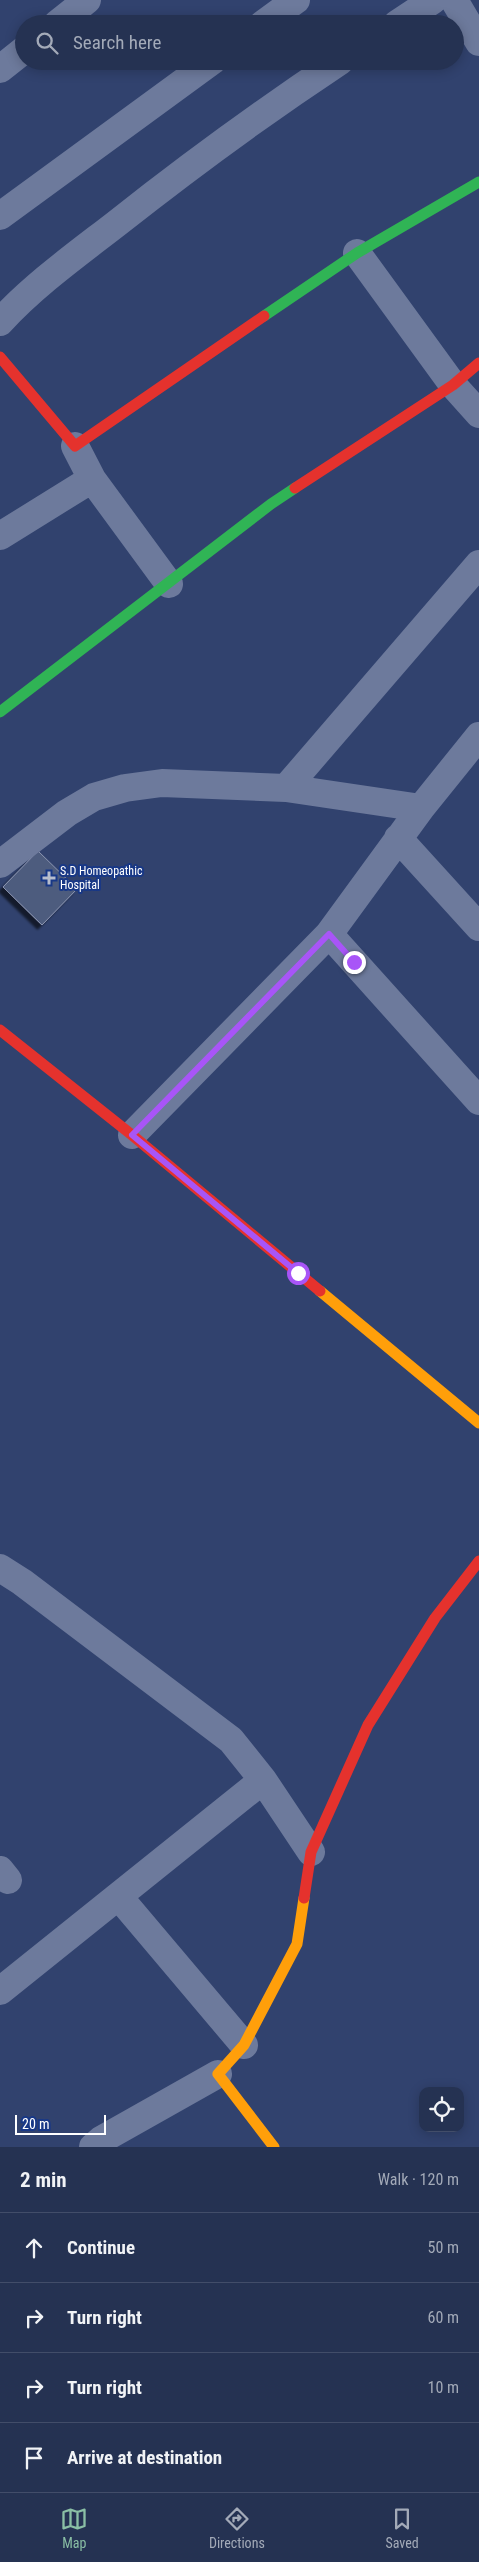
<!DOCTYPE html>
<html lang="en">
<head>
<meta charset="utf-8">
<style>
	:root { --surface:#253252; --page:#313e5c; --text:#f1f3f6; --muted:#a3aab8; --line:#424d69; --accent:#8abfa5 }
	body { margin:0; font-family:"Roboto Condensed",sans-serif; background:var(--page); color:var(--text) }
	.controls { position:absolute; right:15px; bottom:15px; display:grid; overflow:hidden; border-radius:10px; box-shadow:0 2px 12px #0003 }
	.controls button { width:45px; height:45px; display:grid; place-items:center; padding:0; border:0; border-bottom:1px solid var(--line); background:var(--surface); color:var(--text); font:25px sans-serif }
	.scale { position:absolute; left:15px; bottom:12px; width:91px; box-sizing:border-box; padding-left:5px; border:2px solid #fff; border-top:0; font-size:14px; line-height:18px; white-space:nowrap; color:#fff; -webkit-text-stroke:4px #183887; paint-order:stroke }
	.stop { position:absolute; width:15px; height:15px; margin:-11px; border:4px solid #a855f7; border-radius:50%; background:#fff }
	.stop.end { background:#a855f7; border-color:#fff; box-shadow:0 1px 5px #0008 }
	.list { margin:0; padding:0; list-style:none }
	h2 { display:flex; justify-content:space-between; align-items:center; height:65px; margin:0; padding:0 20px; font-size:21px }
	h2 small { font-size:16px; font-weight:400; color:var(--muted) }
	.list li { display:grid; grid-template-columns:32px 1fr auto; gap:15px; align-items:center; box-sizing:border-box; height:70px; padding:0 20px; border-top:1px solid var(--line) }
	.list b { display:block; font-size:19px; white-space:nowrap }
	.list em { font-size:16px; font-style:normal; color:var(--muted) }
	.icon { flex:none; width:28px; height:28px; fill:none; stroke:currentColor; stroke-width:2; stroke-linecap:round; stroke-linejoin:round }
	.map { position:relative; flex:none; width:479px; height:2147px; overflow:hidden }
	.search { position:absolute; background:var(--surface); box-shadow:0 2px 12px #0003; left:15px; right:15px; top:15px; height:55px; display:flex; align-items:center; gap:12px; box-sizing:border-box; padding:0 18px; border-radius:28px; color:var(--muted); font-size:19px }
	.sheet { height:345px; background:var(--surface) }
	nav { display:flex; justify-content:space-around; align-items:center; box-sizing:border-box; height:70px; border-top:1px solid var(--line); background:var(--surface); font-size:14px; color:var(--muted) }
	nav a { display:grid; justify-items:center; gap:2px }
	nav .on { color:var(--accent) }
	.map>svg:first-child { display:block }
	.building { fill:#4e5b7e; stroke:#8c96b1; filter:url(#shadow) }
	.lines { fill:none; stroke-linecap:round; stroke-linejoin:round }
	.street { stroke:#6d7a9c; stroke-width:28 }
	.fast { stroke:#30b455; stroke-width:11 }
	.slow { stroke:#ff9f0a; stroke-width:11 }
	.jam { stroke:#e5322d; stroke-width:11 }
	.route { stroke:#a855f7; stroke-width:6 }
	.poi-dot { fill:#b7bdcc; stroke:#183887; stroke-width:2 }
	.labels { text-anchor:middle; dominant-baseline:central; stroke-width:4; stroke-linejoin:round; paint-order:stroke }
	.poi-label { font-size:12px; fill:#fff; stroke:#183887; text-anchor:start }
</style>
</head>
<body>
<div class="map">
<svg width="479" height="2147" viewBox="0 0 479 2147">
	<defs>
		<filter id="shadow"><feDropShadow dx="-4.5" dy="4.5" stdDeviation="1" flood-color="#0009"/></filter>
	</defs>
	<rect width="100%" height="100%" fill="#31426e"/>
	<path class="building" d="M38 851 77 889 42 925 3 887Z"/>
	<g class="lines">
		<path class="street" d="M454 0 479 42
			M57 24 87 0
			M263 24 296 0
			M397 24 433 0
			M0 69 24 50
			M0 216 212 61
			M357 253 453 385 479 414
			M0 322C34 285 76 255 116 224 188 167 263 112 340 61
			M75 446 92 479 169 584
			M0 536 92 479
			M286 788 479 564
			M398 838 479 927
			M0 864 67 813 94 797 125 788 162 783 286 788 421 808 479 736
			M329 934 479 1101
			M132 1135 329 934 421 808
			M0 1568 22 1582 231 1740 263 1780 311 1852
			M0 1870 8 1880
			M119 1897 244 2045
			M0 1991 263 1780
			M93 2147 101 2140 218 2074"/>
		<path class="fast" d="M264 316 357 253 479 182
			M0 712 271 504 295 488"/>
		<path class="slow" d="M320 1291 479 1423
			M274 2147 218 2074 244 2045 297 1944 304 1898"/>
		<path class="jam" d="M0 357 75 446 264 316
			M295 488 453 385 479 363
			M0 1030 132 1135 320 1291
			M304 1898 311 1852 368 1725 435 1618 479 1561"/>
	</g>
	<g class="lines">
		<path class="route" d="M298 1273 132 1135 329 934 354 962"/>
	</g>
	<path class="poi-dot" d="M46.5 870.5h5v5h5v5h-5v5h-5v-5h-5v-5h5z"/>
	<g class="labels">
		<g class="poi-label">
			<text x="60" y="871">S.D Homeopathic<tspan x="60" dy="14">Hospital</tspan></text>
		</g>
	</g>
</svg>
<div class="controls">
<button><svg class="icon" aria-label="locate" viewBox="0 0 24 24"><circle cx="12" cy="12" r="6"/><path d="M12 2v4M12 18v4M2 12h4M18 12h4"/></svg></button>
</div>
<div class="scale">20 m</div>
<div class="stop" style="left:298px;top:1273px"></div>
<div class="stop end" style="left:354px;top:962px"></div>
<div class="search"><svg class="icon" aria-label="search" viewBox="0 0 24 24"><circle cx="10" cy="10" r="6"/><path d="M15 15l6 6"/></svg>Search here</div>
</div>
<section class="sheet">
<h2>2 min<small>Walk · 120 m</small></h2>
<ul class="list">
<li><svg class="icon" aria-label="ahead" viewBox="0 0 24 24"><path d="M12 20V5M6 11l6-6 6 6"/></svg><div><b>Continue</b></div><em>50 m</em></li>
<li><svg class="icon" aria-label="right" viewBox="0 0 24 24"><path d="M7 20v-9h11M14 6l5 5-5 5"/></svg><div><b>Turn right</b></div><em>60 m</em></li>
<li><svg class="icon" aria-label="right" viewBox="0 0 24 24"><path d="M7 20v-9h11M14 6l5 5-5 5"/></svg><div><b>Turn right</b></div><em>10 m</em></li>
<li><svg class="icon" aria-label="arrive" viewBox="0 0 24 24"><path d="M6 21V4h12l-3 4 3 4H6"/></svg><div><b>Arrive at destination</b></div></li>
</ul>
</section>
<nav>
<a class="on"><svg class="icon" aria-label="map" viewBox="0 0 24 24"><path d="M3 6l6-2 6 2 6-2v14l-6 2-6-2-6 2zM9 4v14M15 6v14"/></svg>Map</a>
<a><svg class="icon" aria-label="directions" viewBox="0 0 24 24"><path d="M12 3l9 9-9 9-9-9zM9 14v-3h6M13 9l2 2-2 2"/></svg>Directions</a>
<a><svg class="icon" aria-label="saved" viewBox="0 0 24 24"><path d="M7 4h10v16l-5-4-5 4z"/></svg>Saved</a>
</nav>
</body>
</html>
